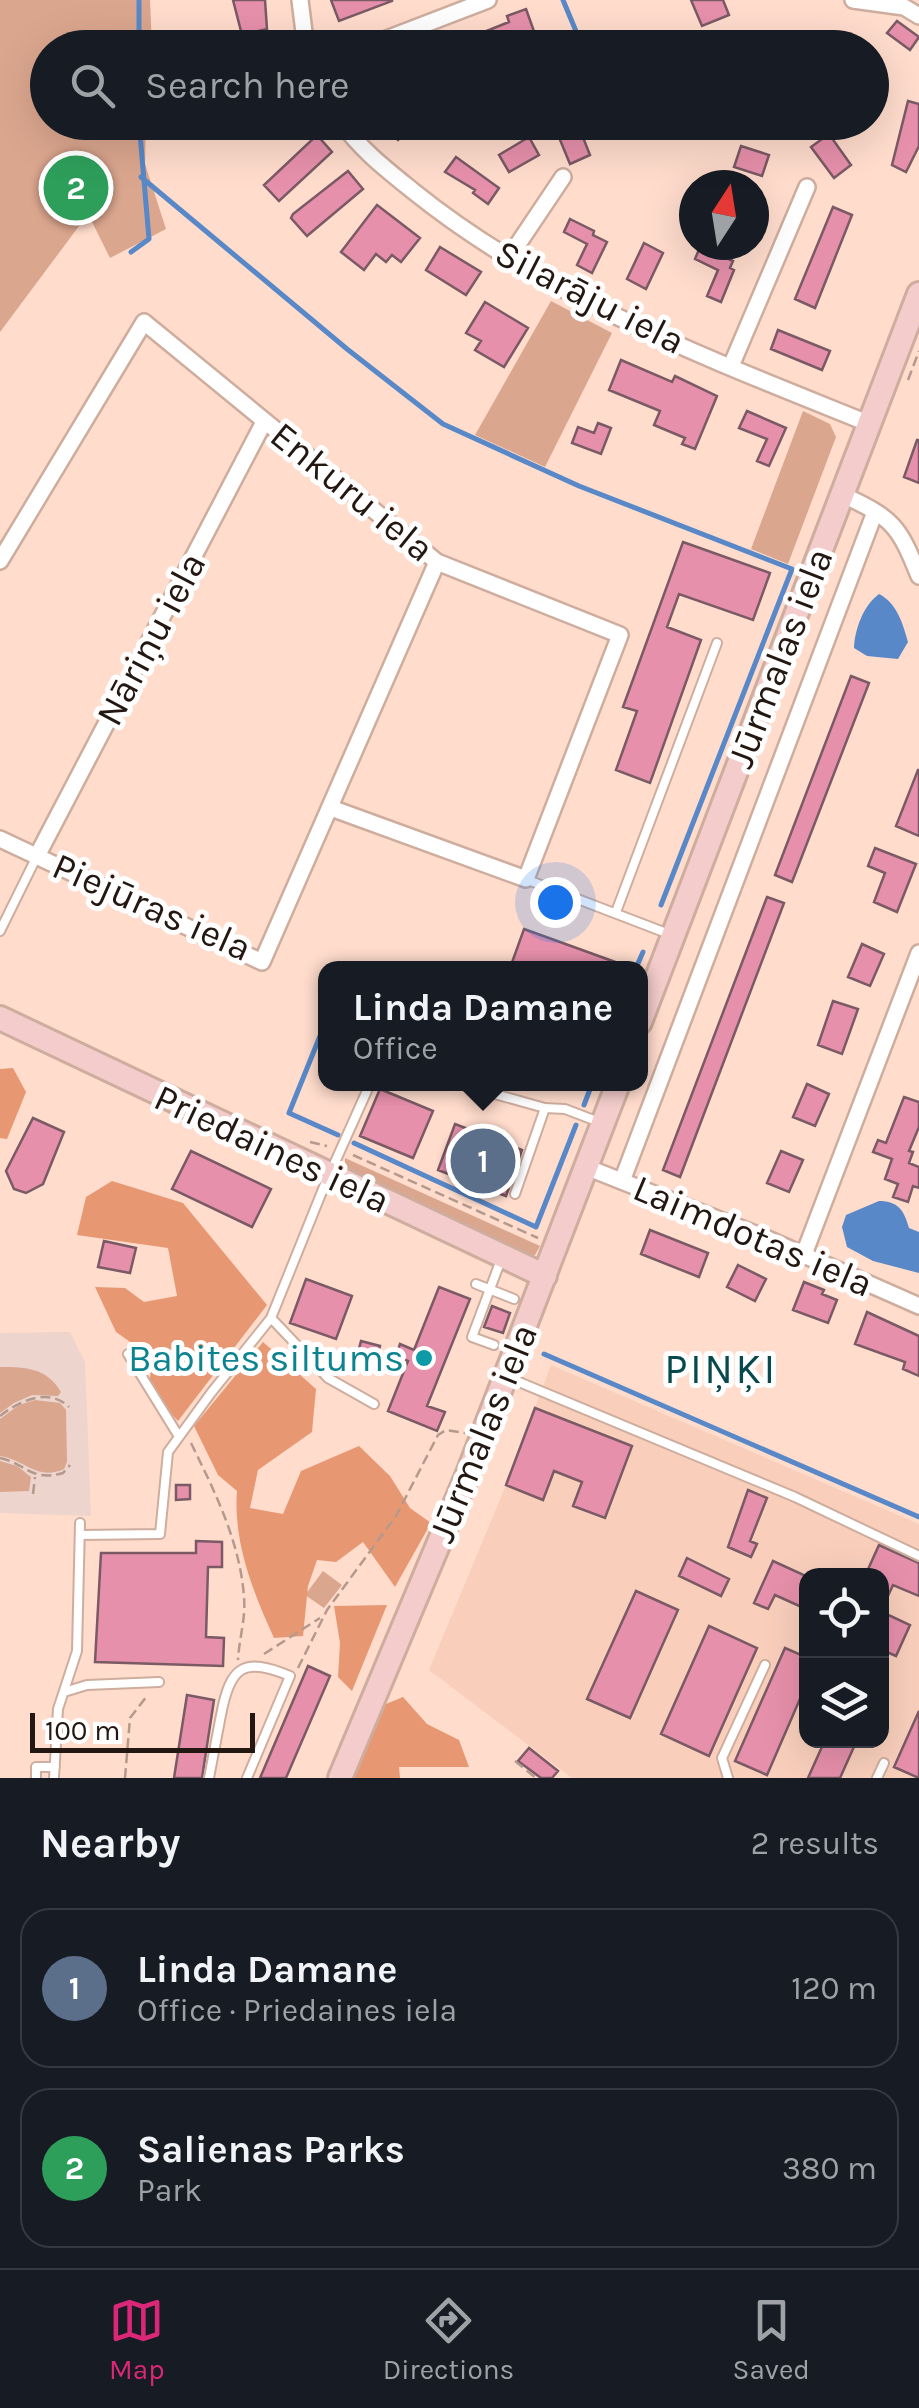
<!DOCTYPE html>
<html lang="en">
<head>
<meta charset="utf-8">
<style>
	:root { --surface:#171b24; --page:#242831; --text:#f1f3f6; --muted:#9ea1a6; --line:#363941; --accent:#db2777 }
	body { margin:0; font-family:Karla,sans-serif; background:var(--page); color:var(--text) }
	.controls { position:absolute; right:30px; bottom:30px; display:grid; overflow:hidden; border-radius:20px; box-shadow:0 10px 40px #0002 }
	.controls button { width:90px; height:90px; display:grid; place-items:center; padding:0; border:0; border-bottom:2px solid var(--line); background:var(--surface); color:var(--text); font:50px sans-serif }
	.compass { position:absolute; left:679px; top:170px; width:90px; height:90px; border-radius:50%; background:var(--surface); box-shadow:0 10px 40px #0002; rotate:12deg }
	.scale { position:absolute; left:30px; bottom:25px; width:225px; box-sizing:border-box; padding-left:10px; border:5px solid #231711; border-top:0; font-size:28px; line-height:35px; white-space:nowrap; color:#231711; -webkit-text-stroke:8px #fff; paint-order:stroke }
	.you { position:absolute; left:555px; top:902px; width:35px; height:35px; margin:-25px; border:8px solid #fff; border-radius:50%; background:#1a73e8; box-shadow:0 0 0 15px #1a73e833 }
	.badge { display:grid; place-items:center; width:65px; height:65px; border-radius:50%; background:var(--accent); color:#fff; font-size:32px; font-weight:700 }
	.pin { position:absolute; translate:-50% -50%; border:5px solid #fff; box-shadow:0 2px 10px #0006 }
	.popup { position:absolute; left:318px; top:961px; width:330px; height:130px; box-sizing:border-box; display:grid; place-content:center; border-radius:20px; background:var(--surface); filter:drop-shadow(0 2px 8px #0005); font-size:32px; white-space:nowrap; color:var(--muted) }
	.popup b { font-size:38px; color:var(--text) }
	.popup::after { content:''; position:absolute; left:50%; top:100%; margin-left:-20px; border:20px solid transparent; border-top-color:var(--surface) }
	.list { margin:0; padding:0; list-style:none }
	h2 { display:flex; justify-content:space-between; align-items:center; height:130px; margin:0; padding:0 40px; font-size:42px }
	h2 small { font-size:32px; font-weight:400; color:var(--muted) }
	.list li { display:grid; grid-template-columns:65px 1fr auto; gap:30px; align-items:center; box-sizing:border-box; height:160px; margin:0 20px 20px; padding:0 20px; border:2px solid var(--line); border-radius:30px }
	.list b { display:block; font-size:38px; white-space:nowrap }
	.list p { margin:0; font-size:32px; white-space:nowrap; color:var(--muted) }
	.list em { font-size:32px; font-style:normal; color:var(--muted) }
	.icon { flex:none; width:55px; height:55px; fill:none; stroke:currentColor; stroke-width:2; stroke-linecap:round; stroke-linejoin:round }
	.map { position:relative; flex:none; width:919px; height:1778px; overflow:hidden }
	.search { position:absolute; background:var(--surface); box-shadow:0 10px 40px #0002; left:30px; right:30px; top:30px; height:110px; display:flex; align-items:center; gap:25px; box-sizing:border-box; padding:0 35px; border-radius:55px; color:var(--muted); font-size:38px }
	.sheet { height:490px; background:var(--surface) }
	nav { display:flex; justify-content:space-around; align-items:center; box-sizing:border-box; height:140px; border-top:2px solid var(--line); background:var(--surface); font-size:28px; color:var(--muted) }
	nav a { display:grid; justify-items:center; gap:5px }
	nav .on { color:var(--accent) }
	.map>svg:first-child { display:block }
	.built { fill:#f9cfbc; fill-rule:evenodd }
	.education { fill:#edd4cc }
	.green { fill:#dba68e }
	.forest { fill:#e79872 }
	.water { fill:#5888c7 }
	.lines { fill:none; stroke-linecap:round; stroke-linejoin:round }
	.stream { stroke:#5888c7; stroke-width:5 }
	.building { fill:#e790ac; stroke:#7a5a64; stroke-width:2.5 }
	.lane-casing { stroke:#cead9e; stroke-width:12 }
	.street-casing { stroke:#cead9e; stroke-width:20 }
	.secondary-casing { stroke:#cead9e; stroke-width:28 }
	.path { stroke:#b4998c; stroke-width:2.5; stroke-dasharray:10 5; stroke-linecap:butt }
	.lane { stroke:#fff; stroke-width:8 }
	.street { stroke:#fff; stroke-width:15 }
	.secondary { stroke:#f3cccb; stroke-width:22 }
	.culture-dot { fill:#0f9aa8; stroke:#fff; stroke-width:4 }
	.labels { text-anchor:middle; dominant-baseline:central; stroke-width:10; stroke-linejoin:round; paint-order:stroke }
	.street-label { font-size:38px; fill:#231711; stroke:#fff }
	.culture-label { font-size:38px; fill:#0d838f; stroke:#fff; text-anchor:end }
	.quarter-label { font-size:42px; letter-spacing:2.5px; fill:#07494c; stroke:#fff }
</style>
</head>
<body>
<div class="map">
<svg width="919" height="1778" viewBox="0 0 919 1778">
	<rect width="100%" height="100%" fill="#ffdccc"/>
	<path class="built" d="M551 1365 919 1524V1778H572L429 1670 506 1485ZM806 1576H882V1740H806Z"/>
	<path class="education" d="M70 1332 85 1362 91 1516 0 1513V1333Z"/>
	<path class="green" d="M0 0H150L152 47 48 48V122L146 123 145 164 166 229 110 258 88 214 0 332Z
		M551 301 612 333 545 467 475 435Z
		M803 411 830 424 836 437 788 564 751 549Z
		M345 1158 540 1246 535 1255 526 1257 352 1177 345 1167Z
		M0 1367C26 1367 47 1368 61 1392L58 1396 32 1395 14 1403 0 1413Z
		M35 1400 60 1403 66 1410 67 1462 64 1469C37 1481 26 1460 0 1456V1419L19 1405Z
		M0 1461 17 1466 31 1477 29 1491 0 1492Z
		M323 1571 342 1585 324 1608 305 1595Z"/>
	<path class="forest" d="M13 1068 26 1092 7 1139 0 1138V1069Z
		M112 1181 183 1203 267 1305 178 1421 148 1390 153 1358 116 1332 95 1287 125 1288 144 1302 177 1296 168 1248 77 1235 86 1197Z
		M263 1342 316 1389 312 1432 258 1470 250 1508 283 1514 301 1471 359 1446 390 1476 410 1508 431 1523 395 1587 363 1542 336 1562 317 1560 308 1586 303 1636 274 1638C253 1592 233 1542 237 1491L218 1475 194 1426Z
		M387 1605 352 1691 338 1677 340 1643 334 1606Z
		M403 1697 427 1724 459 1740 469 1767H399L400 1778H353L381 1706Z"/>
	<path class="water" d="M879 594C897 603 903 624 908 642L898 659 867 656 854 648C855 629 863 606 879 594Z
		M879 1201C898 1201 904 1210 909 1228L919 1232V1273L873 1261 847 1247 842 1227 846 1215Z"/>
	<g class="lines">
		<path class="stream" d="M563 0 583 48
			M139 48V0
			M141 177 347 349 443 424 579 486 792 569 661 905
			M131 252 149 239 139 122
			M636 968 643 952
			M320 1036 289 1113 338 1135
			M584 1105 592 1084
			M354 1143 536 1227 576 1125
			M544 1354 919 1517"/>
	</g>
	<path class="building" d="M233 0H265L267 29 242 35Z
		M331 0H392V1L339 21Z
		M691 0H723L729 15 702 26Z
		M526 9 540 48H444L509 22 507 16Z
		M897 21 919 37 910 50 887 33Z
		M908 101 919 104V146L906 172 892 165Z
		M380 122H403L409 129 398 140Z
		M577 122 590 155 570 164 556 130Z
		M829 134 851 165 834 178 811 147Z
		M317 135 332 152 279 201 264 185Z
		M529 137 539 155 509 172 499 155Z
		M741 146 769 155 762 176 734 167Z
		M456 157 499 188 488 204 473 193 475 190 445 172Z
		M348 171 363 189 307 236 291 218 293 214Z
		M377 205 420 238 401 262 392 255 386 262 376 254 364 270 341 252Z
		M833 207 852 215 815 308 795 299Z
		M570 219 594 231 593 235 607 242 592 273 577 265 587 244 564 232Z
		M644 243 663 253 646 289 627 279Z
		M440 247 481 272 466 295 426 270Z
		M700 247 733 261 730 268 734 270 721 302 707 296 718 270 695 259Z
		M485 302 528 328 504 367 475 350 481 341 466 333Z
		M778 330 830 351 822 370 771 349Z
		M621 360 672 382 675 376 717 396 695 449 682 444 685 438 654 425 660 411 609 390Z
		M747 411 786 428 769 466 757 461 767 439 739 428Z
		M598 423 611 428 601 454 572 443 578 427 594 433Z
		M917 440H919V483L904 477Z
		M683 542 770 573 753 620 679 594 667 627 701 640 650 783 616 770 637 711 623 707Z
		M851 676 869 683 792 882 775 875Z
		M918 770H919V836L896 826Z
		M875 848 916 864 897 912 874 902 885 873 868 866Z
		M767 897 784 903 680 1177 663 1170Z
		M524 929 629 967V968H510Z
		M862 944 884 954 870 986 848 977Z
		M833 1001 858 1009 842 1054 818 1045Z
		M807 1084 829 1094 815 1126 793 1117Z
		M380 1089 433 1111 413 1158 360 1136Z
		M904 1097 919 1102V1127L909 1151 913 1152 909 1163 919 1167V1188L913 1186 908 1202 893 1197 898 1184 885 1179 892 1159 873 1152 878 1140 886 1143Z
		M33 1118 64 1132 43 1184 26 1193 14 1189 6 1171Z
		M455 1124 522 1150 506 1196 438 1170Z
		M191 1151 271 1189 252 1227 172 1189Z
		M781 1151 803 1160 789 1192 767 1183Z
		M650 1230 708 1253 699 1277 641 1254Z
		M104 1241 136 1248 130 1273 98 1267Z
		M738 1265 766 1279 755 1301 727 1287Z
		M306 1279 352 1296 336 1339 290 1323Z
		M804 1282 824 1290 822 1294 837 1300 828 1323 793 1310Z
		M439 1287 470 1299 427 1406 445 1412 437 1431 388 1411 408 1361 396 1356 400 1344 414 1350Z
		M492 1306 510 1313 503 1333 484 1327Z
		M867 1312 919 1336V1376L903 1369 905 1362 855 1344Z
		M361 1341 380 1346 375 1365 356 1360Z
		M535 1408 632 1446 605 1518 573 1506 582 1482 554 1471 543 1500 506 1485Z
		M176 1485H190V1499L176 1500Z
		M748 1490 767 1498 750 1541 757 1544 751 1557 728 1547Z
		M196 1541 222 1542V1567H208L206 1637 224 1638 223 1666 95 1662 101 1553H196Z
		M879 1545 919 1563V1596L893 1585 882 1609V1576H865Z
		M687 1558 729 1579 721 1596 679 1576Z
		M773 1561 806 1576V1609L775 1595 768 1609 754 1603Z
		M636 1591 678 1610 630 1718 587 1699Z
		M882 1612 910 1625 896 1656 882 1650Z
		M709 1626 757 1648 709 1756 661 1734Z
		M785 1648 806 1657V1685L767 1775 735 1761Z
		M308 1666 330 1676 286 1778H260Z
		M187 1695 214 1700 202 1778H174Z
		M919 1711V1778L894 1767Z
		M825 1740H857L840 1778H808Z
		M529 1748 558 1771 552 1778H541L518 1761Z"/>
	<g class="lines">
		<g class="lane-casing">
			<path id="lane" d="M528 880 669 934
				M616 912 717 643
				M0 931 37 856
				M370 1084 323 1189 271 1318 328 1378 374 1404
				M459 1084 545 1108 565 1109 599 1122
				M515 1194 545 1108
				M476 1284 514 1299
				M494 1345 472 1337 502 1257
				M128 1354 178 1435
				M507 1377 795 1497 919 1556
				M80 1535 160 1534 168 1452 211 1393 271 1318
				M64 1692 87 1685 159 1682
				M36 1778V1767H55
				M54 1778 58 1709 77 1651 80 1523
				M209 1778C213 1757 217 1736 221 1715 230 1667 243 1656 290 1676L247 1778
				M728 1778 722 1758 765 1665
				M877 1778 884 1763"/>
		</g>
		<g class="street-casing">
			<path id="street" d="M300 0 306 48
				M853 0 904 7 919 16
				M363 48 488 0
				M341 122C361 150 387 170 413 191 547 299 712 360 870 424
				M508 259 563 177
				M731 366 807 187
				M843 495C893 518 899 526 919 576
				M0 561 144 322 437 562 620 635 526 879 331 808
				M0 839 262 962 437 562
				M37 856 264 422
				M586 1167 763 1237 919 1306
				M622 1181 875 512
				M804 1254 919 953"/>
		</g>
		<g class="secondary-casing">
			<path id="secondary" d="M0 1018 545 1276
				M640 1022 919 294
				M340 1778 467 1476 618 1084"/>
		</g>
		<path class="path" d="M908 380 919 351
			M310 1142 327 1146
			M353 1155 538 1238
			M0 1416C19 1401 49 1387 69 1407
			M191 1443C215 1492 240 1542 244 1597 246 1618 239 1639 238 1660
			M0 1458C27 1464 31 1482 63 1473L70 1465
			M33 1494 35 1477
			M264 1654 320 1618
			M298 1668 327 1610 396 1516 438 1435 446 1430 465 1433
			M515 1761 536 1778
			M125 1778 130 1718 147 1696"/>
		<use href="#lane" class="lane"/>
		<use href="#street" class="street"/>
		<use href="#secondary" class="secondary"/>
	</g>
	<circle class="culture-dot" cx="424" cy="1358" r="10"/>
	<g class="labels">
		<g class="street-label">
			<text transform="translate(590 297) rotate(27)">Silarāju iela</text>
			<text transform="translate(352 492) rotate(39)">Enkuru iela</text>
			<text transform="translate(151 639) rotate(-62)">Nāriņu iela</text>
			<text transform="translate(780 658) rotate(-69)">Jūrmalas iela</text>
			<text transform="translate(152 907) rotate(24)">Piejūras iela</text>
			<text transform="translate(272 1149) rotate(25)">Priedaines iela</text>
			<text transform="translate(753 1236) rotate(23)">Laimdotas iela</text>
			<text transform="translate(483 1433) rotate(-68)">Jūrmalas iela</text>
		</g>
		<g class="culture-label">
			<text x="404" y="1358">Babites siltums</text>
		</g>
		<g class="quarter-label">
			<text x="721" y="1369">PIŅĶI</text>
		</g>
	</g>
</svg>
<div class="controls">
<button><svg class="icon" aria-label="locate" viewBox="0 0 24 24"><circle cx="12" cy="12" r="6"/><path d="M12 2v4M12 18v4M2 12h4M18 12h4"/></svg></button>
<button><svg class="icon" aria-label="layers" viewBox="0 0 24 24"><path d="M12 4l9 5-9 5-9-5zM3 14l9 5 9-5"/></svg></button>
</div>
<svg class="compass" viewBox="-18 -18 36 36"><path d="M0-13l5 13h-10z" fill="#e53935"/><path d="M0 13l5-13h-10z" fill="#9ea1a6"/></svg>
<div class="scale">100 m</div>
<div class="you"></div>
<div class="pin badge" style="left:483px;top:1161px;background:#5c6f8a">1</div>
<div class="popup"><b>Linda Damane</b>Office</div>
<div class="pin badge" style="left:76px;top:188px;background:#2e9e5b">2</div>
<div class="search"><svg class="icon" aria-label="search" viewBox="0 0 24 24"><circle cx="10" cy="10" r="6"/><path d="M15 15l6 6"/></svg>Search here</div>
</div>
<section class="sheet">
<h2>Nearby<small>2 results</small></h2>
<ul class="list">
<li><span class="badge" style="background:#5c6f8a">1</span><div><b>Linda Damane</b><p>Office · Priedaines iela</p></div><em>120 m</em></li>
<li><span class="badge" style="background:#2e9e5b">2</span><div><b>Salienas Parks</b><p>Park</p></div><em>380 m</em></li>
</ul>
</section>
<nav>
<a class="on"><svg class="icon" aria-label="map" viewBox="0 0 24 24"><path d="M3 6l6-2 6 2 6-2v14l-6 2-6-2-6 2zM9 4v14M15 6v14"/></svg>Map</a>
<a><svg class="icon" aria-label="directions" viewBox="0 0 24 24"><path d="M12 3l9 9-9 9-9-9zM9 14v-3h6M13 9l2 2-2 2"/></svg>Directions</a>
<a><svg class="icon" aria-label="saved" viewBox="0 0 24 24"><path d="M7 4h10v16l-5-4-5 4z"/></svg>Saved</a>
</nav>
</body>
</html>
